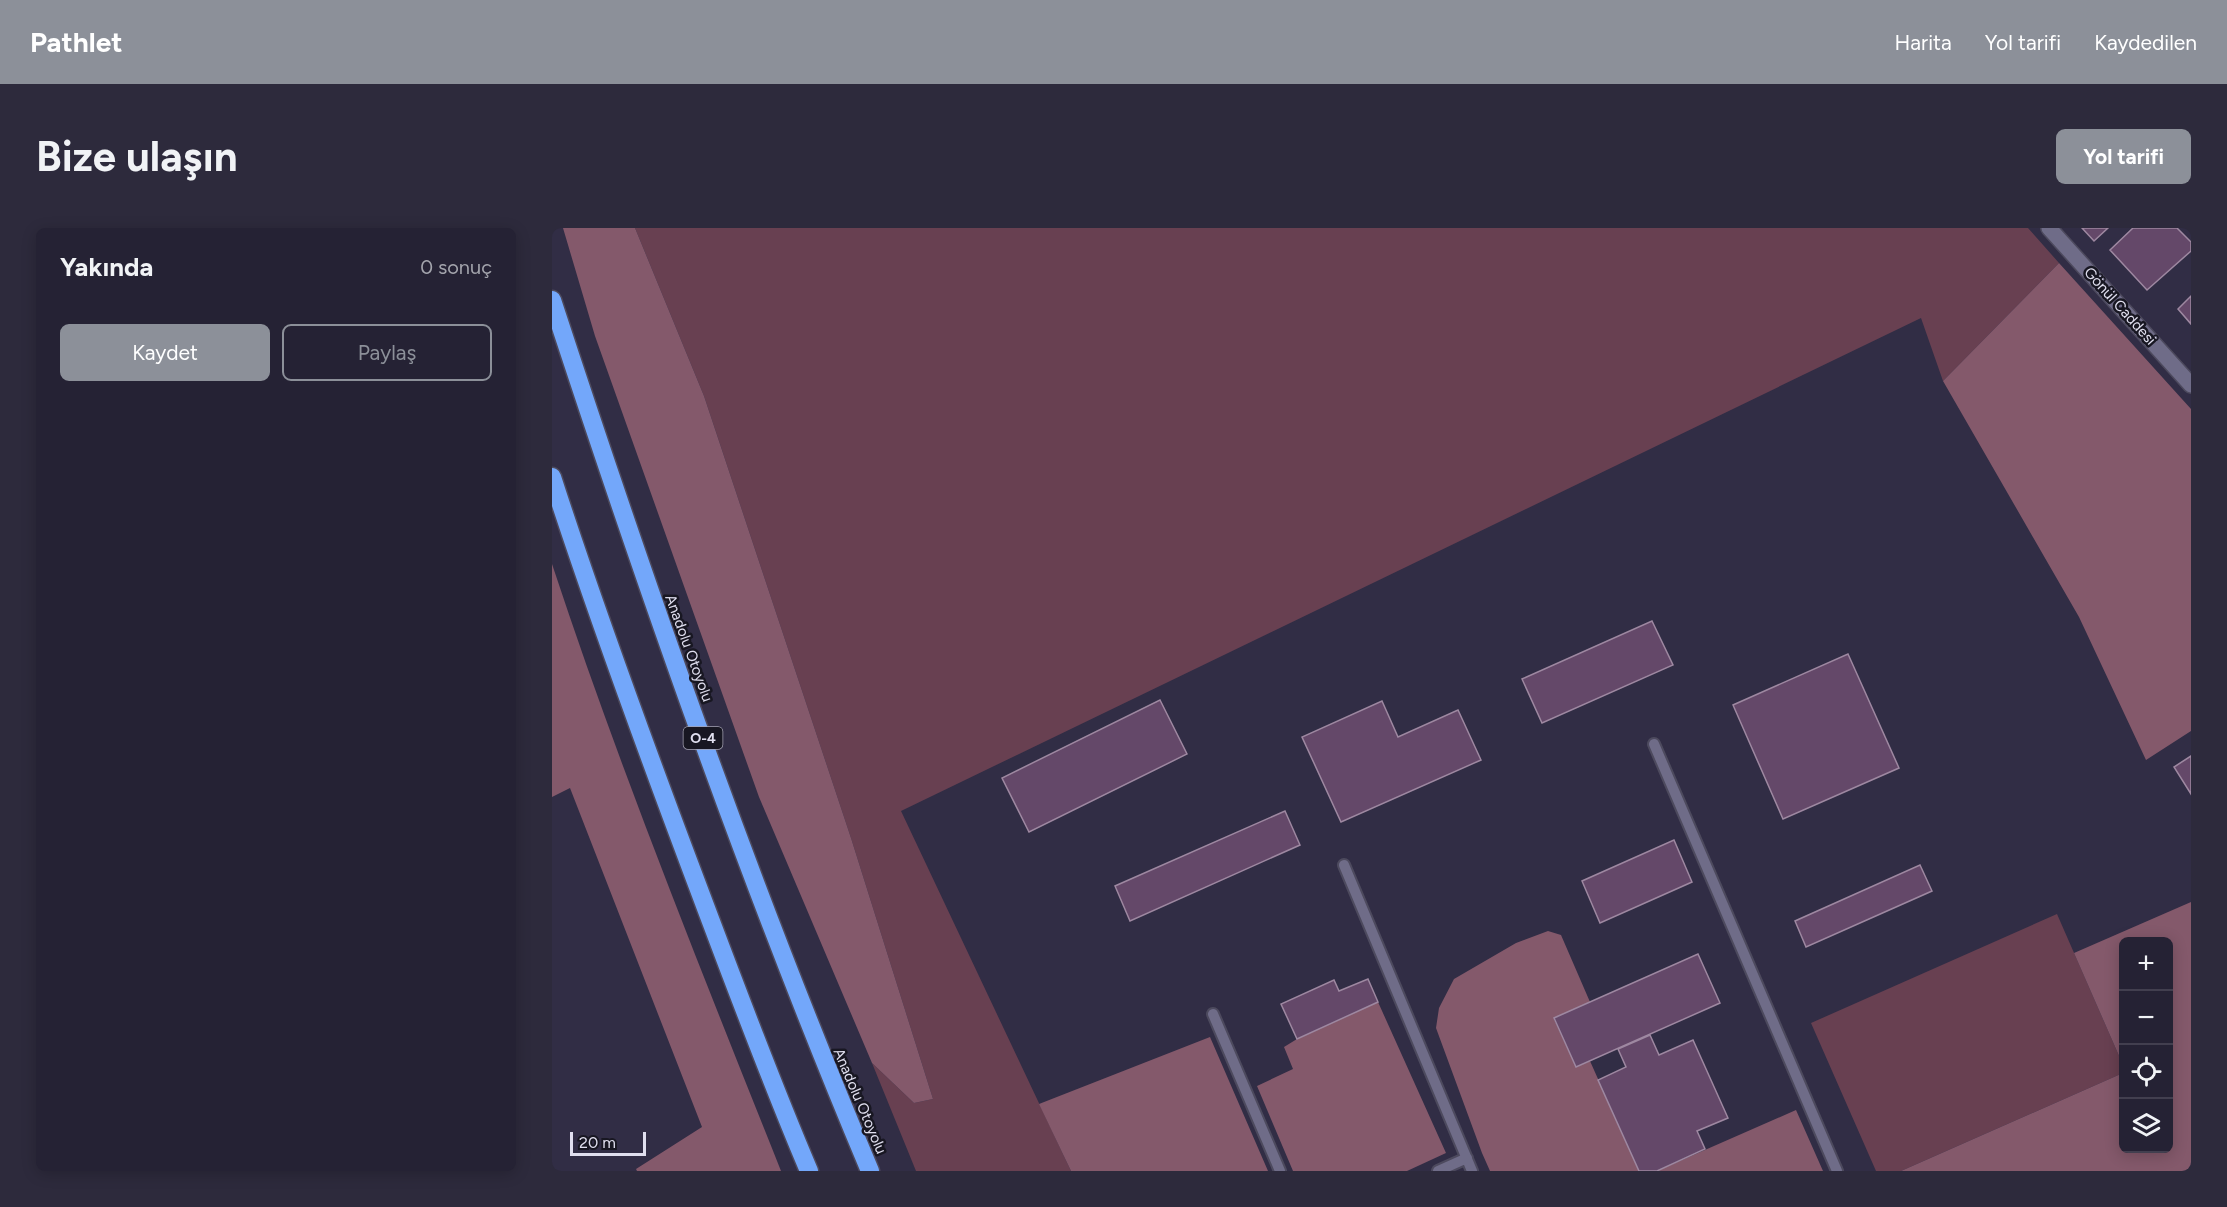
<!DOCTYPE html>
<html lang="tr">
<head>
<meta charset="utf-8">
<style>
	:root { --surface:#252234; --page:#2d2a3c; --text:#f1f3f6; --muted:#a3a4ac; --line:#423f4f; --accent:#8c9099 }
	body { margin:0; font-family:Figtree,sans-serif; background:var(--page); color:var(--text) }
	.controls { position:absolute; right:18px; bottom:18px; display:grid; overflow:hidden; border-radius:9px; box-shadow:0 3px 15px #0003 }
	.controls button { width:54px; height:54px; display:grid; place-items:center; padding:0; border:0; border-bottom:2px solid var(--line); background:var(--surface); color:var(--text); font:30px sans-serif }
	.scale { position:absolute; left:18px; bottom:15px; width:76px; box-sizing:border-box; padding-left:6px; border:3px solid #e0dfef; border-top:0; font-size:16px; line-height:21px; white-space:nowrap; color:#e0dfef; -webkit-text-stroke:4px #181722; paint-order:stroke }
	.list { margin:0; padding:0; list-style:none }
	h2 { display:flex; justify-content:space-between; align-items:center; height:78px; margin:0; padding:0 24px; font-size:26px }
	h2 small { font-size:20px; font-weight:400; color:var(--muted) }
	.actions { display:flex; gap:12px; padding:18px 24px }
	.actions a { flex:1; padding:14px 0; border:2px solid var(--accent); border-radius:9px; text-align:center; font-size:21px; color:var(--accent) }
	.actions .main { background:var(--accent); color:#fff }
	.icon { flex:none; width:33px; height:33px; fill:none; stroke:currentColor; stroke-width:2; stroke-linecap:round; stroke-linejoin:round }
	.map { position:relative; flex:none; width:1639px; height:943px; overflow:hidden; border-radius:9px }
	header { display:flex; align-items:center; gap:36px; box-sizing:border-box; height:84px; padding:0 30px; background:var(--accent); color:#fff }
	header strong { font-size:28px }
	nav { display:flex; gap:33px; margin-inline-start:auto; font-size:21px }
	.intro { display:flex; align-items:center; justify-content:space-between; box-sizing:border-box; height:144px; padding:0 36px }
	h1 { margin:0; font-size:42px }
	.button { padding:15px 27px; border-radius:9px; background:var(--accent); color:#fff; font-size:21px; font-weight:700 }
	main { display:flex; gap:36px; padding:0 36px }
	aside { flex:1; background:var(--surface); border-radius:9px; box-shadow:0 3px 15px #0003 }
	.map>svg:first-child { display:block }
	.green { fill:#684051 }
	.forest { fill:#84596b }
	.building { fill:#644869; stroke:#9e88a1; stroke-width:1.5 }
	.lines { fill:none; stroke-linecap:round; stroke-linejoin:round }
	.lane-casing { stroke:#4d4a5e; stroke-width:14 }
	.street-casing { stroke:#4d4a5e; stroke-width:18 }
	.highway-casing { stroke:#4d4a5e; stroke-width:21 }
	.lane { stroke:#6f6c88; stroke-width:10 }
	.street { stroke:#6f6c88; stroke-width:15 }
	.highway { stroke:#73a7fa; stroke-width:18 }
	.labels { text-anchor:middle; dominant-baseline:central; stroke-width:5; stroke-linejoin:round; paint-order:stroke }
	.shield { fill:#181722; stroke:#a4a3b2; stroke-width:1.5 }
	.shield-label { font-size:14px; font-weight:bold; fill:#e0dfef }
	.street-label { font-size:15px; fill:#e0dfef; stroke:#181722 }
</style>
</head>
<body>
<header>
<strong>Pathlet</strong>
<nav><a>Harita</a><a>Yol tarifi</a><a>Kaydedilen</a></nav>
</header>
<div class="intro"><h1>Bize ulaşın</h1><a class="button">Yol tarifi</a></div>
<main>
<aside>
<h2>Yakında<small>0 sonuç</small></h2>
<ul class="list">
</ul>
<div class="actions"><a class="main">Kaydet</a><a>Paylaş</a></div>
</aside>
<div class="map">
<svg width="1639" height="943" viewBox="0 0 1639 943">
	<rect width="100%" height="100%" fill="#312d45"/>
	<path class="green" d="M83 0H1476L1507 35 1391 153 1369 90 349 583 519 943H364L320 835 362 875 381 871 299 610 152 168Z
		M1505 686 1571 837V845L1349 943H1324L1259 795Z"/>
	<path class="forest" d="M11 0H83L152 168 299 610 381 871 362 875 320 835 207 569 43 108Z
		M1507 35 1639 181V503L1594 532 1527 389 1391 153Z
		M0 336C68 542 149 742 229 943H85L84 941 150 899 18 560 0 569Z
		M1639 674V943H1349L1571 845 1572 920H1616V714H1572L1571 837 1522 725Z
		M996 703 1009 707 1038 774 1002 791 1024 839 1038 833 1087 943H938L930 925 884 800 887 780 902 751 964 715Z
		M826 774 894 925 855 943H741L705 858 741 841 732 819 745 811Z
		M658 809 716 943H519L487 876Z
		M1244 882 1271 943H1105Z"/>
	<path class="building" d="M1530 0H1556L1542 13Z
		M1581 0H1625L1639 14V23L1595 62 1558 22Z
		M1639 68V96L1626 81Z
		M1100 393 1121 437 990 495 970 451Z
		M1296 426 1347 540 1231 591 1181 477Z
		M608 472 635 526 477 604 450 550Z
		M830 473 846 509 906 482 929 532 789 594 750 509Z
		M1639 528V566L1622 539Z
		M733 583 748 617 578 693 563 658Z
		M1122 612 1140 654 1048 695 1030 653Z
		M1368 637 1380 663 1254 719 1243 693Z
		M1146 726 1168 775 1024 839 1002 790Z
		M816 751 826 774 745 811 729 776 782 752 787 763Z
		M1098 807 1107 827 1141 812 1176 890 1145 903 1153 921 1105 943H1087L1046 852 1074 839 1066 821Z"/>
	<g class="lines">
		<g class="lane-casing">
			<path id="lane" d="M1102 516 1285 943
				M792 637 920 943
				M661 786 728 943
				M886 943 915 930"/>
		</g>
		<g class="street-casing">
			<path id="street" d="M1497 0 1639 157"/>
		</g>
		<g class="highway-casing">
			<path id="highway" d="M0 72C96 365 198 658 318 943
				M0 249C44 385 93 518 143 651 180 749 216 847 257 943"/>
		</g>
		<use href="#lane" class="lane"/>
		<use href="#street" class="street"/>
		<use href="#highway" class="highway"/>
	</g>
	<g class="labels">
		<rect class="shield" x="131.5" y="499" width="39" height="22" rx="4.5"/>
		<g class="shield-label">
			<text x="151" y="510">O-4</text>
		</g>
		<g class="street-label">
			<text transform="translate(1568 78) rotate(48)">Gönül Caddesi</text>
			<text transform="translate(137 420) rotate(70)">Anadolu Otoyolu</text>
			<text transform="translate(308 873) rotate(67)">Anadolu Otoyolu</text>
		</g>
	</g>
</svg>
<div class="controls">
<button>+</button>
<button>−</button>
<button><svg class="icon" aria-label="locate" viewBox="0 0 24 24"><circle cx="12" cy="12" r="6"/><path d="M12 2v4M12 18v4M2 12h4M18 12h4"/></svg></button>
<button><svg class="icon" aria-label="layers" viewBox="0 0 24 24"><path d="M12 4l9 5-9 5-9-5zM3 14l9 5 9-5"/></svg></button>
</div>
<div class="scale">20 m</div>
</div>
</main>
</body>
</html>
